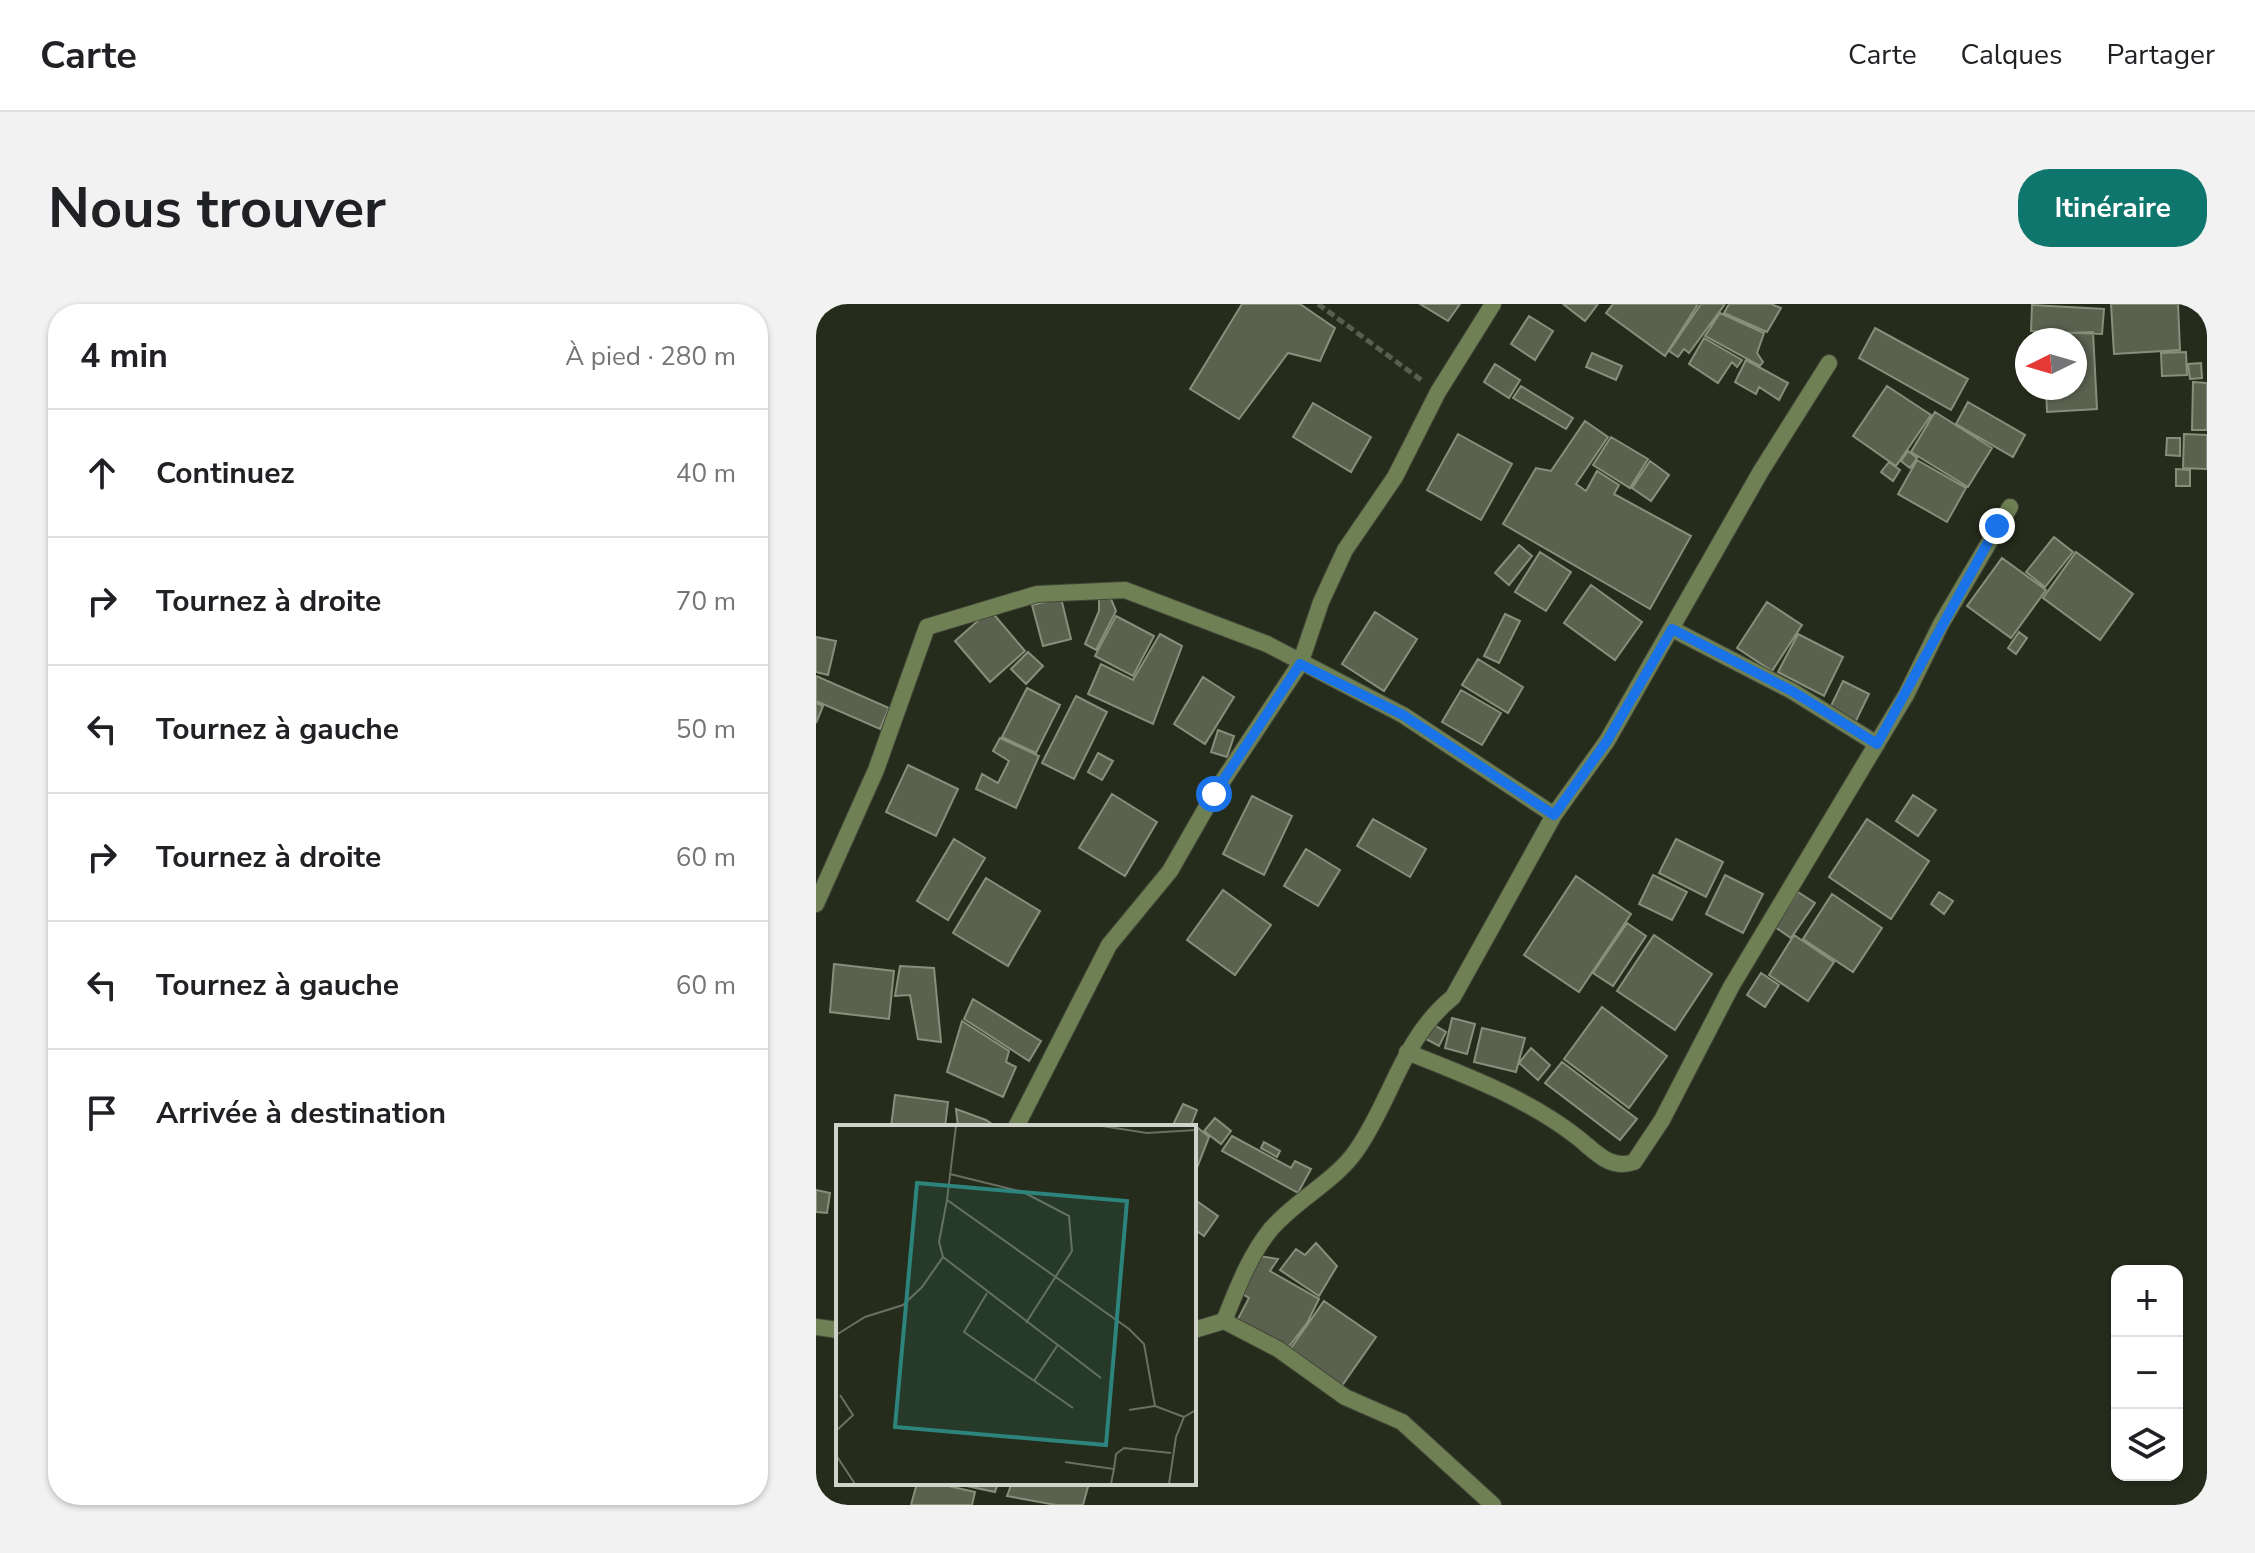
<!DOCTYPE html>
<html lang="fr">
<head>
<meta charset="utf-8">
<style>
	:root { --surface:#fff; --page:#f2f2f2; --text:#202124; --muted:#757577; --line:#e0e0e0; --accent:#0f766e }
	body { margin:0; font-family:"Nunito Sans",sans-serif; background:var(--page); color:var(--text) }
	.controls { position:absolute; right:24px; bottom:24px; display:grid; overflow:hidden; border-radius:16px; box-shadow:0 2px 6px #0004 }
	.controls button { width:72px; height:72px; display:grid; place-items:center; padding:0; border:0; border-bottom:2px solid var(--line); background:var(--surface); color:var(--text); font:40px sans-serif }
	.compass { position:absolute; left:1199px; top:24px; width:72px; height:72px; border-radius:50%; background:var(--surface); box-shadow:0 2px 6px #0004; rotate:265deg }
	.stop { position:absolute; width:24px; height:24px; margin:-18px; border:6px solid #1a73e8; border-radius:50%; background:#fff }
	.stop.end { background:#1a73e8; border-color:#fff; box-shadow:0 2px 8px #0008 }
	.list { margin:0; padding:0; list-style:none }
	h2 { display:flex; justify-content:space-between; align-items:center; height:104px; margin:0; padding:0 32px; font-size:34px }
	h2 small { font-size:26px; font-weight:400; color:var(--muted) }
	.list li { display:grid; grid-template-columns:52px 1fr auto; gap:24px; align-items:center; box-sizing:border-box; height:128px; padding:0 32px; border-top:2px solid var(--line) }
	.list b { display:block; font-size:30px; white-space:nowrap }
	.list em { font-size:26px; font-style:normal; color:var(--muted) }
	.icon { flex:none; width:44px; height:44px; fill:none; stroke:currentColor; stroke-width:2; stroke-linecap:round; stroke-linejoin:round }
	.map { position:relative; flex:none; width:1391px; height:1201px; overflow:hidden; border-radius:32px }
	header { display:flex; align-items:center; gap:48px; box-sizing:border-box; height:112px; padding:0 40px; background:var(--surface); border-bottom:2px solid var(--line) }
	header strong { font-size:38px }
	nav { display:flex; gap:44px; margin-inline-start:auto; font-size:28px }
	.intro { display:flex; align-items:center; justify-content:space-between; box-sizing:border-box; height:192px; padding:0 48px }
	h1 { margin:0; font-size:56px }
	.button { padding:20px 36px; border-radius:32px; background:var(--accent); color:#fff; font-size:28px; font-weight:700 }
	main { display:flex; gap:48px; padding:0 48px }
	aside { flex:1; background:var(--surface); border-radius:32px; box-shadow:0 2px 6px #0004 }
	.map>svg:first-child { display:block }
	.building { fill:#5a614f; stroke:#878f7b; stroke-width:2 }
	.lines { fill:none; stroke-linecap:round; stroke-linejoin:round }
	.street-casing { stroke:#414738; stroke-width:18 }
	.path { stroke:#595e50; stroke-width:5; stroke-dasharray:8 4; stroke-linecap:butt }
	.street { stroke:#6f8054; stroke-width:16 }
	.route { stroke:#1a73e8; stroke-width:10 }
	.inset-road { fill:none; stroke:#6a6f61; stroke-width:2 }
	.view { fill:#2c847c; fill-opacity:0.15; stroke:#2c847c; stroke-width:4 }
	.inset-edge { fill:none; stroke:#cfd3c9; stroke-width:4 }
</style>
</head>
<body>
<header>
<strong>Carte</strong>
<nav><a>Carte</a><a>Calques</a><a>Partager</a></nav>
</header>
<div class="intro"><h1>Nous trouver</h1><a class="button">Itinéraire</a></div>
<main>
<aside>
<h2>4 min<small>À pied · 280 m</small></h2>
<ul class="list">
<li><svg class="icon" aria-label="ahead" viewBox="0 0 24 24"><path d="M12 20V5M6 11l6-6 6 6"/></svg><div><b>Continuez</b></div><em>40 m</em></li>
<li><svg class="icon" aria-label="right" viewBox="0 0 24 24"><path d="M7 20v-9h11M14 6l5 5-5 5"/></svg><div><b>Tournez à droite</b></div><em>70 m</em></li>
<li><svg class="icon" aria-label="left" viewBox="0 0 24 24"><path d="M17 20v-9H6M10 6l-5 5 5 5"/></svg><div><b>Tournez à gauche</b></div><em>50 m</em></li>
<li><svg class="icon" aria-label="right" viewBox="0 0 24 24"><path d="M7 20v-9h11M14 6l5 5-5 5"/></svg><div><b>Tournez à droite</b></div><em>60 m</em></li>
<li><svg class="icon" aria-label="left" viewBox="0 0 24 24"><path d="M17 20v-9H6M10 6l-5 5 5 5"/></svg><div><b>Tournez à gauche</b></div><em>60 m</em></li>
<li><svg class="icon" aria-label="arrive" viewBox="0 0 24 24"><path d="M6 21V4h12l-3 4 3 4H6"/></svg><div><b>Arrivée à destination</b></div></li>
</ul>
</aside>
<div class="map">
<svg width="1391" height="1201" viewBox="0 0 1391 1201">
	<rect width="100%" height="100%" fill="#262c1c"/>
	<path class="building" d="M426 0H484L519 24 504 57 472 49 423 115 374 85Z
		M604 0H644L632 17Z
		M747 0H782L769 17Z
		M797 0H882L849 52 790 9Z
		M885 0H909L873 49 868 45 862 53 853 47Z
		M913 0H955L965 4 951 28 908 9Z
		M1295 0H1362L1364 46 1298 50Z
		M1216 1 1288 5 1286 30 1215 27Z
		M904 9 948 29 941 49 947 58 944 62 889 32Z
		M713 12 737 27 719 56 695 40Z
		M1059 24 1152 75 1135 106 1043 54Z
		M1277 28 1281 105 1231 108 1230 84H1259V36H1227V30Z
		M888 34 926 56 921 63 916 58 902 79 873 60Z
		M1370 48 1371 71 1346 72 1345 49Z
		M776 49 806 62 800 76 770 63Z
		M930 56 972 79 963 96 943 83 940 90 919 78Z
		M1385 59 1386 74 1374 75 1372 60Z
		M679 60 704 76 693 94 668 78Z
		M1377 78 1391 79V126H1376Z
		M705 82 757 114 750 125 697 94Z
		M1071 82 1115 111 1080 162 1037 132Z
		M1152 98 1209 131 1197 153 1140 120Z
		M497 99 555 133 535 168 477 133Z
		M1119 108 1176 144 1152 183 1095 148Z
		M769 117 792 133 760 180 770 187 781 167 803 181 798 190 875 232 834 305 687 220 720 164 735 167Z
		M642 130 696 160 665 216 611 186Z
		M1368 130 1391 131V165L1367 164Z
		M795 133 832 155 814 184 777 161Z
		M1351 134H1364V152L1350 151Z
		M1092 147 1101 154 1094 164 1085 157Z
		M1101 156 1150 184 1131 218 1082 190Z
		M834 157 853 171 835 197 816 184Z
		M1073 158 1084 166 1077 177 1065 168Z
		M1360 165 1374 166V182H1360Z
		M1238 233 1257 248 1229 283 1210 268Z
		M703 241 716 252 693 281 679 269Z
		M724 248 755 268 730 307 699 288Z
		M1260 248 1317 290 1284 336 1227 294Z
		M1186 254 1230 286 1195 334 1151 302Z
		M775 281 826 318 799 356 748 319Z
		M245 294 255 335 227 342 216 301Z
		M283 294 295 295 300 307 280 346 269 340 283 307Z
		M951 298 986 321 956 367 921 344Z
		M174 306 209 347 174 378 139 337Z
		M559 308 601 335 568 387 526 360Z
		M689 310 704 317 683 359 668 352Z
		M300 312 338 332 317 372 279 352Z
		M1203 328 1211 334 1200 350 1192 344Z
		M344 330 366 342 337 420 272 390 285 360 317 376Z
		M982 330 1027 353 1008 392 962 368Z
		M0 333 20 337 12 371 0 368Z
		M212 348 227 362 210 380 195 365Z
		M662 355 707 383 692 409 646 381Z
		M0 372 73 404 64 425 0 397Z
		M387 373 418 393 389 440 358 420Z
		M1027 377 1053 390 1038 421 1012 408Z
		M211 384 244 401 220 449 186 433Z
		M645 386 685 409 666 441 626 418Z
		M260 392 291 408 258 475 226 459Z
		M0 399 7 402 0 419Z
		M402 426 418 432 411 453 395 448Z
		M184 434 223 452 200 504 160 485 166 470 182 479 193 457 177 447Z
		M282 449 297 457 286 476 272 468Z
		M92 461 142 485 120 532 70 508Z
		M296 490 341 518 309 572 263 544Z
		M1097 491 1120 506 1102 532 1080 517Z
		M436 492 476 512 448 571 407 550Z
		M557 515 610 545 594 573 541 542Z
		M1051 515 1113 557 1075 615 1013 573Z
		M138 535 169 554 132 616 101 597Z
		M860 535 907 558 890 593 843 569Z
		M490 545 524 566 502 602 468 582Z
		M837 571 871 588 856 616 823 600Z
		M909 571 947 590 927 629 890 610Z
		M760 572 815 610 763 688 708 651Z
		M170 574 224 607 192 662 137 629Z
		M407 586 455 621 419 671 371 636Z
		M982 588 999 599 975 634 959 623Z
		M1123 588 1137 597 1128 610 1115 600Z
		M1016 590 1066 624 1037 668 987 635Z
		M811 619 830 632 797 682 777 669Z
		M838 631 896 670 859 726 801 687Z
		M978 631 1018 658 992 697 953 671Z
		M18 660 78 667 73 715 14 708Z
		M84 662 118 664 125 738 102 735 94 691 79 692Z
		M945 669 963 681 949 703 931 691Z
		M157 695 225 737 213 757 148 715Z
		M786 703 851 752 813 804 748 755Z
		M636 714 659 720 651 750 629 744Z
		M146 717 193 747 190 758 200 763 187 793 131 768Z
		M618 721 630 728 623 742 610 735Z
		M666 724 709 734 700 768 658 758Z
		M715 744 734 761 722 776 703 759Z
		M746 758 821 815 804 836 729 779Z
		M79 791 132 798 129 823H75Z
		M367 800 381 806 376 819 393 833 379 869 378 823H356Z
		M140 805 170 816 180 823H142Z
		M399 814 415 827 405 840 388 827Z
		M416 832 475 864 479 857 495 865 482 889 406 847Z
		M448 838 464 847 461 853 445 844Z
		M0 886 14 889 11 909 0 908Z
		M378 895 402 912 388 932 378 925Z
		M500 939 521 962 503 992 464 966 480 945 489 951Z
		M443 952 462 955 454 967 503 995 491 1019 471 1045 422 1015 433 994 421 987Z
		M508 997 560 1033 525 1083 473 1047Z
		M101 1179H119L159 1188 156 1201H95Z
		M153 1179H182L179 1188 151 1182Z
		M196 1179H273L267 1201H240L191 1192Z"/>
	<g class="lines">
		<g class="street-casing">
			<path id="street" d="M856 325 976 387 1061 440
				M0 600 60 466 111 323 221 290 309 286 451 340 587 411 738 511
				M591 748C649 771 711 794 761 833 780 848 793 866 818 858L846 816 915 683 1090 391 1125 320 1194 203
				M200 823 293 641 354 567 398 490 484 360 505 298 529 246 579 173 622 88 677 0
				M408 1017C421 985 433 952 455 925 480 896 519 877 540 847 576 796 586 734 637 693L738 511 791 437 945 167 1013 59
				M0 1023 22 1026
				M378 1026 408 1017 462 1045 529 1093 586 1118 677 1201"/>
		</g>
		<path class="path" d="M502 0 608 78"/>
		<use href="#street" class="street"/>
	</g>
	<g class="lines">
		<path class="route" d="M398 490 484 360 587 411 738 511 791 437 856 325 976 387 1061 440 1181 222"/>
	</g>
	<g transform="translate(20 821)">
		<rect width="360" height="360" fill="#262c1c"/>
		<path class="inset-road" d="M137 1H196M266 1 311 8 360 5M114 49 187 67 233 91 236 126 190 198M111 75 120 1M107 132 265 253M151 168 128 207 237 283M0 210 29 192 67 180 86 162 107 132 103 117 111 75 293 204 308 219 319 281 348 292M198 256 221 221M293 285 319 281M0 306 17 290 4 270M0 330 19 359M229 337 278 344 275 359M278 344 280 329 288 323 335 328M333 359 340 312 348 292 360 285"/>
		<path class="view" d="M81 58 291 76 270 320 59 302Z"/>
		<rect width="360" height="360" class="inset-edge"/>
	</g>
</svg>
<div class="controls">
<button>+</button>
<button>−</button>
<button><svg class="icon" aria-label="layers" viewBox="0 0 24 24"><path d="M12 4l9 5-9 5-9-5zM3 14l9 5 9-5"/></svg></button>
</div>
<svg class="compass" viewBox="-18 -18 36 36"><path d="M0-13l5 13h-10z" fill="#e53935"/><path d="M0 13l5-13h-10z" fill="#757577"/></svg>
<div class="stop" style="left:398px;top:490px"></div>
<div class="stop end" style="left:1181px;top:222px"></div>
</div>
</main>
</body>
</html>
